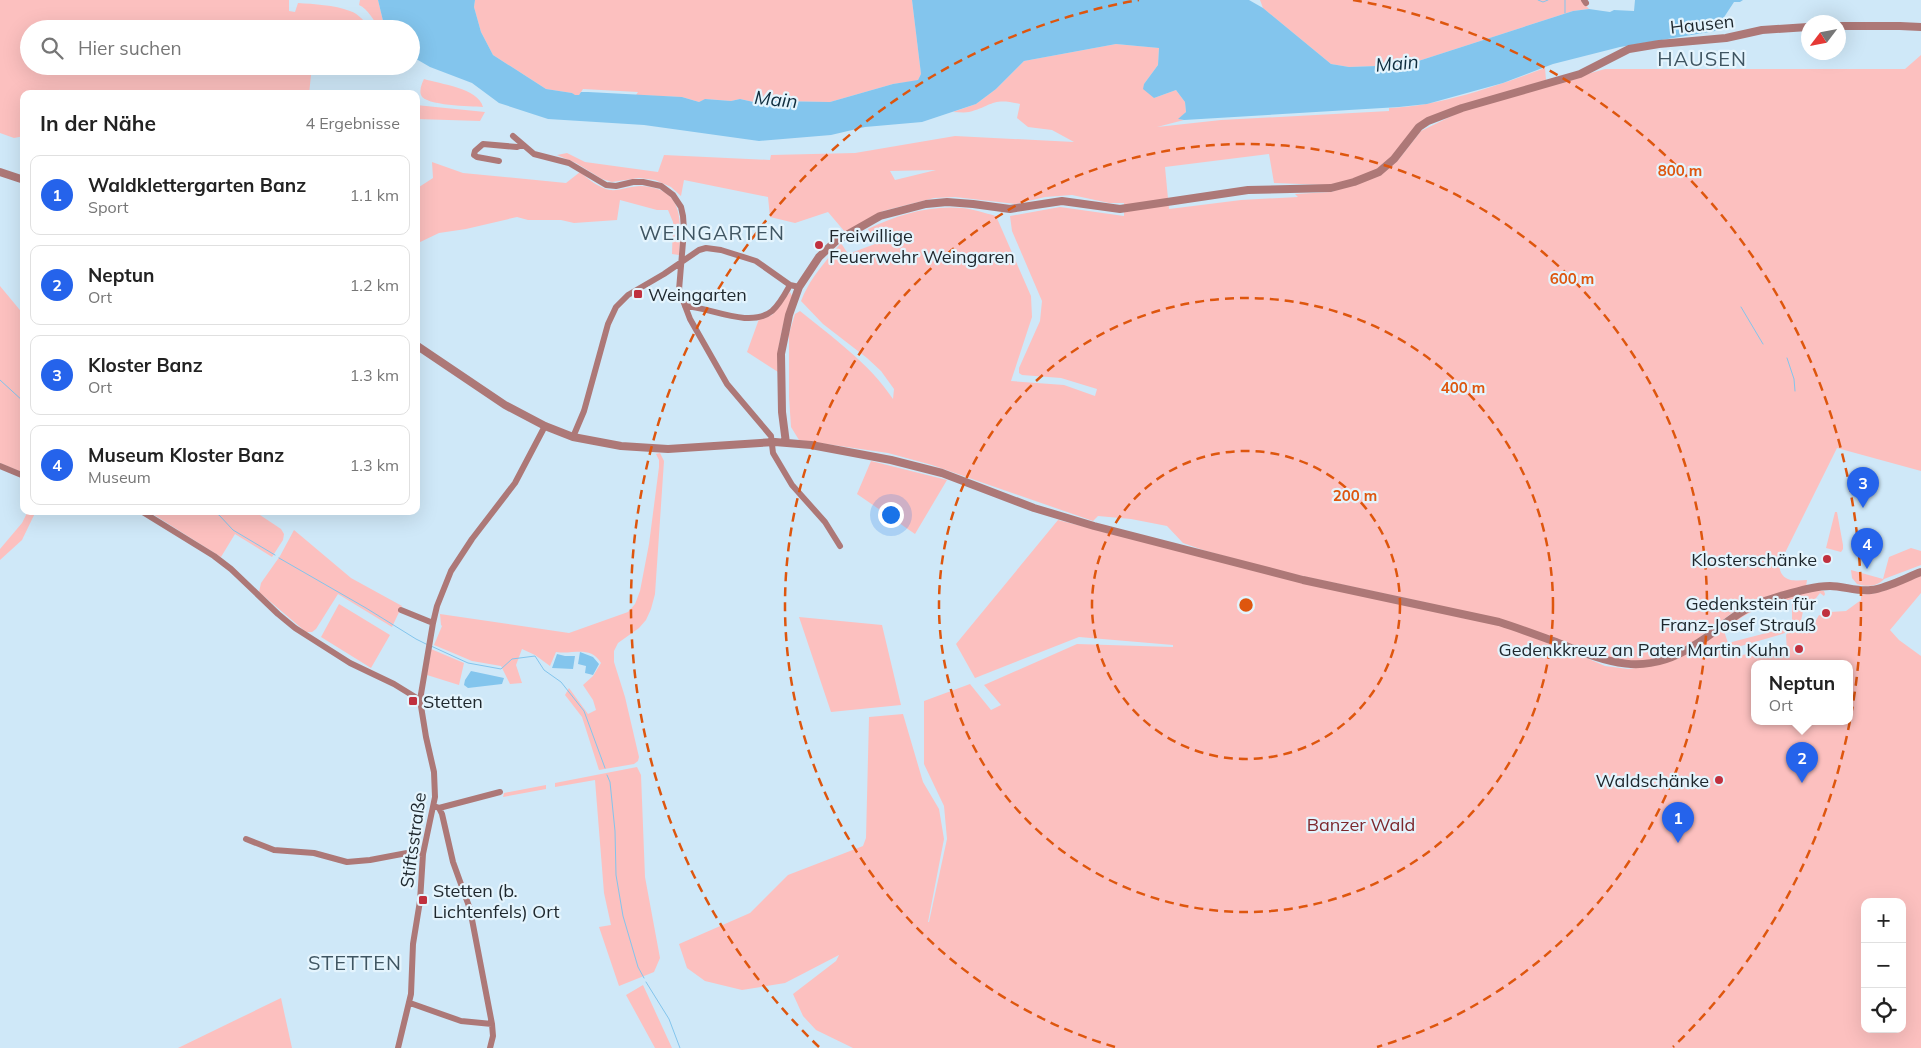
<!DOCTYPE html>
<html lang="de">
<head>
<meta charset="utf-8">
<style>
	:root { --surface:#fff; --page:#f6f6f6; --text:#222; --muted:#767676; --line:#e0e0e0; --accent:#2563eb }
	body { margin:0; font-family:Mulish,sans-serif; background:var(--page); color:var(--text) }
	.controls { position:absolute; right:15px; bottom:15px; display:grid; overflow:hidden; border-radius:10px; box-shadow:0 5px 20px #0002 }
	.controls button { width:45px; height:45px; display:grid; place-items:center; padding:0; border:0; border-bottom:1px solid var(--line); background:var(--surface); color:var(--text); font:25px sans-serif }
	.compass { position:absolute; left:1801px; top:15px; width:45px; height:45px; border-radius:50%; background:var(--surface); box-shadow:0 5px 20px #0002; rotate:238deg }
	.you { position:absolute; left:890px; top:514px; width:18px; height:18px; margin:-12px; border:4px solid #fff; border-radius:50%; background:#1a73e8; box-shadow:0 0 0 8px #1a73e833 }
	.badge { display:grid; place-items:center; width:32px; height:32px; border-radius:50%; background:var(--accent); color:#fff; font-size:16px; font-weight:700 }
	.pin { position:absolute; translate:-50% -41px; filter:drop-shadow(0 1px 2px #0008) }
	.pin::after { content:''; position:absolute; top:26px; width:18px; height:15px; background:inherit; clip-path:polygon(0 0,100% 0,50% 100%) }
	.popup { position:absolute; left:1751px; top:660px; width:102px; height:65px; box-sizing:border-box; display:grid; place-content:center; border-radius:10px; background:var(--surface); filter:drop-shadow(0 1px 4px #0005); font-size:16px; white-space:nowrap; color:var(--muted) }
	.popup b { font-size:19px; color:var(--text) }
	.popup::after { content:''; position:absolute; left:50%; top:100%; margin-left:-10px; border:10px solid transparent; border-top-color:var(--surface) }
	.list { margin:0; padding:0; list-style:none }
	h2 { display:flex; justify-content:space-between; align-items:center; height:65px; margin:0; padding:0 20px; font-size:21px }
	h2 small { font-size:16px; font-weight:400; color:var(--muted) }
	.list li { display:grid; grid-template-columns:32px 1fr auto; gap:15px; align-items:center; box-sizing:border-box; height:80px; margin:0 10px 10px; padding:0 10px; border:1px solid var(--line); border-radius:10px }
	.list b { display:block; font-size:19px; white-space:nowrap }
	.list p { margin:0; font-size:16px; white-space:nowrap; color:var(--muted) }
	.list em { font-size:16px; font-style:normal; color:var(--muted) }
	.icon { flex:none; width:28px; height:28px; fill:none; stroke:currentColor; stroke-width:2; stroke-linecap:round; stroke-linejoin:round }
	.map { position:relative; flex:none; width:1921px; height:1048px; overflow:hidden }
	.search { position:absolute; background:var(--surface); box-shadow:0 5px 20px #0002; left:20px; top:20px; width:400px; height:55px; display:flex; align-items:center; gap:12px; box-sizing:border-box; padding:0 18px; border-radius:28px; color:var(--muted); font-size:19px }
	.panel { position:absolute; background:var(--surface); box-shadow:0 5px 20px #0002; left:20px; top:90px; width:400px; height:425px; border-radius:10px }
	.map>svg:first-child { display:block }
	.green { fill:#fcc0bf; fill-rule:evenodd }
	.water { fill:#83c5ed }
	.lines { fill:none; stroke-linecap:round; stroke-linejoin:round }
	.stream { stroke:#83c5ed; stroke-width:1 }
	.minor { stroke:#ad7877; stroke-width:6 }
	.tertiary { stroke:#ad7877; stroke-width:8 }
	.ring { fill:none; stroke:#de560e; stroke-width:2.5; stroke-dasharray:9 6 }
	.poi-dot { fill:#c0303e; stroke:#e4f4fd; stroke-width:2 }
	.labels { text-anchor:middle; dominant-baseline:central; stroke-width:4.5; stroke-linejoin:round; paint-order:stroke }
	.street-label { font-size:18px; fill:#1e272d; stroke:#e4f4fd }
	.poi-label { font-size:18px; fill:#1e272d; stroke:#e4f4fd; text-anchor:start }
	.park-label { font-size:18px; fill:#7d282d; stroke:#e4f4fd }
	.water-label { font-size:19px; font-style:italic; fill:#0f2d3e; stroke:#e4f4fd }
	.quarter-label { font-size:20px; letter-spacing:1px; fill:#3f5562; stroke:#e4f4fd }
	.centre { fill:#de560e; stroke:#e4f4fd; stroke-width:2.5 }
	.ring-label { font-size:15px; text-anchor:middle; font-weight:bold; fill:#de560e; stroke:#e4f4fd; stroke-width:4.5; stroke-linejoin:round; paint-order:stroke }
</style>
</head>
<body>
<div class="map">
<svg width="1921" height="1048" viewBox="0 0 1921 1048">
	<rect width="100%" height="100%" fill="#cfe8f8"/>
	<path class="green" d="M0 0H289V11L295 12 298 3C314 4 334 5 350 11 359 14 365 22 371 29H29V66H312L309 94H58L60 89 57 94H24V136L14 138 0 133Z
		M360 0H378L385 29H380C374 21 368 9 359 5Z
		M475 0H912L921 74 918 80 915 81 893 84 830 102 770 101 758 103 740 99 731 101 706 99 699 102 682 97 636 95 638 92 583 89 579 95 575 96 572 93 546 89 493 55 481 32 474 7Z
		M1260 0H1581L1589 9 1573 11 1406 65 1349 67 1331 64 1263 8Z
		M1116 44 1159 48 1158 65 1144 84 1154 98 1176 90 1185 102 1186 112 1179 119 1184 120 1157 127 1221 120 1389 111V108C1441 106 1496 86 1545 68L1546 80 1450 109 1417 124 1392 157 1378 171 1355 180 1327 185 1274 183 1269 154 1165 167 1169 209 1241 200 1298 197 1295 194 1331 192 1381 175 1399 159 1421 131 1466 109 1605 69H1905L1921 55V471L1837 448 1779 565C1781 582 1793 581 1807 580L1806 587 1768 596 1740 607 1684 649 1648 662H1623L1428 603 1288 573 1206 551 1183 543 1167 526 1131 519 1098 516 1093 521 932 465 888 453 799 440 791 427 789 397V334L795 314 800 311C833 338 869 363 893 399L894 389 881 371 867 358 823 324 801 301C810 278 825 262 841 243L848 254 875 244 868 229C897 215 929 205 962 208 973 209 985 213 996 216L1031 296 1032 317 1011 381 1064 385 1095 396 1097 389 1061 378 1022 375 1019 373V368L1040 321 1042 301 1012 231 1010 216 1060 207 1124 216V203H1109L1072 195 1045 197 1016 204 955 197 934 198 883 211 845 232 828 212 795 223 770 217 768 197 684 180 681 196 671 187 655 180 639 178 612 182 602 179 576 163 557 155 567 153 585 162 658 172 664 155 770 160 771 155 855 153 955 136 1074 142 1052 130 1028 127 1017 118 1020 104C992 97 992 106 969 112 964 113 958 112 953 112L976 104 996 89 1024 61ZM936 170 895 180 890 171Z
		M424 79C440 84 478 88 483 107 471 106 425 106 421 95 419 90 422 83 424 79Z
		M416 105 485 112 480 121 416 119Z
		M432 162 463 173 566 183 580 172C588 179 599 188 610 190 620 191 630 186 641 186 685 188 681 222 679 255L672 254 673 222 668 210H657L620 200 617 220 574 223 561 220H528L517 217 466 229 439 233 416 244V189L433 178Z
		M0 286 24 315V473L0 463Z
		M790 292 792 296C784 320 776 346 778 372L747 352 759 319 772 315Z
		M660 453 664 461 655 594 651 609 646 620 639 628 618 643 614 651V662L625 697 639 757 638 761 634 764 599 770 582 717 565 695 569 688 588 714 596 710 593 700 583 685 593 676 601 663C590 645 573 655 556 652L550 666 535 655 522 649 516 665 522 683 510 684 501 666 472 661 434 645 442 626 441 625 440 614 569 633 628 612 635 604 640 591 649 544 659 467V460L656 454Z
		M871 461 947 480 915 534 857 494Z
		M28 511H36L22 540 0 560V549L22 523Z
		M148 511H254L281 529 284 534 283 540 272 557 235 534 221 557Z
		M1835 512H1837L1843 545V549L1841 552 1826 548Z
		M1058 520 1286 578 1459 615 1511 628 1540 638 1605 666 1628 669 1656 665 1672 660 1696 649 1732 619 1752 607 1816 590 1824 591 1825 594 1824 596 1820 593 1813 602 1805 601 1800 626 1792 627V599C1762 606 1748 610 1724 631L1728 643 1774 631 1786 630 1785 633 1779 635 1741 646 1732 651 1734 656 1778 650 1779 653 1787 652 1786 635 1789 630 1810 631 1819 615 1826 617 1830 612 1846 611 1861 600V594C1881 596 1903 582 1921 575V593L1890 630 1899 640 1921 656V1048H853L816 1030 803 1016 793 994 836 961 839 955 785 983 742 990 705 981 687 968 679 944 750 913 788 875 863 846 866 838 869 717 903 714 923 782 939 809 944 839 928 922H929L947 839 944 806 924 764V701L970 684 991 710 1001 705 984 685 1077 644 1173 647V645L1079 637 975 678 956 644ZM1754 664H1850V722H1754ZM1865 902H1902V1029H1865Z
		M294 530 351 578 402 606 392 627 338 594 316 629 312 632H306L259 592 261 583 280 556Z
		M1911 548 1921 551V565L1884 579C1877 587 1866 587 1857 584L1852 578 1851 570 1883 579 1889 557Z
		M339 604 390 635 371 668 321 637Z
		M799 617 882 625 901 705 831 712Z
		M431 649 464 663 459 685 427 675Z
		M637 767 641 775 645 877 660 958 654 972 619 986 599 927 611 925 604 893 595 780 555 787V783Z
		M546 785V789L503 797 504 793Z
		M643 985 672 1048H655L626 995Z
		M281 998 292 1048H178Z"/>
	<path class="water" d="M378 0H475L474 7 481 32 493 55 546 89 572 93 575 95H579L581 92H588L682 97 699 102 705 99 731 101 740 99 758 103 770 101 830 102 893 84 918 80 921 74 912 0H1249L1263 8 1331 64 1349 67 1406 65 1573 11 1589 9 1610 12 1614 10 1634 11 1635 0H1743L1740 2H1734L1715 31 1620 47 1553 64 1503 83 1427 104 1399 107 1184 120 1178 119 1186 112 1185 102 1176 90 1154 98 1143 89 1144 84 1158 65 1159 48 1116 44 1024 61 996 89 976 104 922 122 865 127 831 135 759 141 644 125 548 119 499 103 472 83 430 67 411 56V29H385Z
		M580 652 593 657 599 664 593 675 585 673 586 666 578 664Z
		M557 654 565 656H575L573 669 552 668Z
		M471 671 504 678 502 684 468 688 464 685 465 680Z"/>
	<g class="lines">
		<path class="stream" d="M1538 0 1543 2 1548 0
			M1565 0V13
			M1741 307 1763 344
			M1787 358 1794 379 1795 391
			M0 380 24 402
			M210 511 219 515 233 530 275 555
			M279 558 366 608 416 639 428 645
			M431 646 468 663 501 669 512 659 535 656 544 670 561 682 584 711 605 768
			M607 775 610 782 615 831 616 875 623 916 638 967 644 978
			M646 982 669 1019 680 1048"/>
		<path class="minor" d="M1584 0 1586 3
			M513 136 534 154 569 163 606 185 616 186 633 182H643L661 186 673 195 681 207 683 216 684 230 679 290 690 319 727 384 771 436 773 453 792 485 825 522 840 546
			M499 161 477 157 474 155 475 151 483 144 517 147 522 145
			M685 306C709 307 750 329 772 311 780 304 785 294 790 285
			M573 437 584 411 608 324 616 307 628 295 664 274 699 250 706 248 721 250 756 261 790 285 799 287
			M0 466 24 476
			M141 511 214 556 231 569 278 614 295 628 350 663 394 684 420 700
			M401 610 433 623
			M434 806 439 808 442 814 453 862 470 909 492 1024 493 1036 490 1048
			M439 808 500 792
			M246 839 274 850 314 853 347 862 370 860 407 853 423 854
			M410 1003 461 1021 492 1024
			M398 1048 411 994 413 944 420 901 423 854 435 797 434 772 426 737 420 700 433 623 437 606 451 571 472 539 515 483 545 426"/>
		<path class="tertiary" d="M1838 26H1900L1921 27
			M0 172 24 180
			M416 345 505 405 545 426 573 437 621 446 668 449 775 442 811 445 891 460 942 473 1034 508 1094 526 1303 580 1499 622C1518 628 1537 635 1556 642 1606 662 1644 678 1693 646 1725 627 1735 609 1774 598 1792 593 1811 586 1830 586 1843 586 1858 592 1871 590 1888 588 1905 578 1921 572
			M786 443 782 412 781 354 789 315 799 287 819 257 836 241 880 216 926 204 947 202 973 204 1010 209 1062 201 1120 209 1248 190 1331 188 1354 182 1379 172 1394 159 1419 127 1428 121 1462 108 1580 74 1629 49 1659 44 1726 38 1762 30 1808 27"/>
	</g>
	<g class="ring">
		<circle cx="1246" cy="605" r="154"/>
		<circle cx="1246" cy="605" r="307"/>
		<path d="M1115 1047A461 461 0 1 1 1377 1047"/>
		<path d="M819 1047A614 614 0 0 1 1139 0M1353 0A614 614 0 0 1 1673 1047"/>
	</g>
	<g class="poi-dot">
		<circle cx="819" cy="245" r="5"/>
		<rect x="633" y="289" width="10" height="10" rx="2.5"/>
		<circle cx="1827" cy="559" r="5"/>
		<circle cx="1826" cy="613" r="5"/>
		<circle cx="1799" cy="649" r="5"/>
		<rect x="408" y="696" width="10" height="10" rx="2.5"/>
		<circle cx="1719" cy="780" r="5"/>
		<rect x="418" y="895" width="10" height="10" rx="2.5"/>
	</g>
	<g class="labels">
		<g class="street-label">
			<text transform="translate(1702 24) rotate(-6)">Hausen</text>
			<text transform="translate(413 840) rotate(-82)">Stiftsstraße</text>
		</g>
		<g class="poi-label">
			<text x="829" y="235">Freiwillige<tspan x="829" dy="21">Feuerwehr Weingaren</tspan></text>
			<text x="648" y="294">Weingarten</text>
			<text x="1817" y="559" text-anchor="end">Klosterschänke</text>
			<text x="1816" y="603" text-anchor="end">Gedenkstein für<tspan x="1816" dy="21">Franz-Josef Strauß</tspan></text>
			<text x="1789" y="649" text-anchor="end">Gedenkkreuz an Pater Martin Kuhn</text>
			<text x="423" y="701">Stetten</text>
			<text x="1709" y="780" text-anchor="end">Waldschänke</text>
			<text x="433" y="890">Stetten (b.<tspan x="433" dy="21">Lichtenfels) Ort</tspan></text>
		</g>
		<g class="park-label">
			<text x="1361" y="824">Banzer Wald</text>
		</g>
		<g class="water-label">
			<text transform="translate(1397 63) rotate(-5)">Main</text>
			<text transform="translate(776 99) rotate(6)">Main</text>
		</g>
		<g class="quarter-label">
			<text x="1702" y="58">HAUSEN</text>
			<text x="712" y="232">WEINGARTEN</text>
			<text x="355" y="962">STETTEN</text>
		</g>
	</g>
	<circle cx="1246" cy="605" r="8" class="centre"/>
	<g class="ring-label">
		<text x="1680" y="176">800 m</text>
		<text x="1572" y="284">600 m</text>
		<text x="1463" y="393">400 m</text>
		<text x="1355" y="501">200 m</text>
	</g>
</svg>
<div class="controls">
<button>+</button>
<button>−</button>
<button><svg class="icon" aria-label="locate" viewBox="0 0 24 24"><circle cx="12" cy="12" r="6"/><path d="M12 2v4M12 18v4M2 12h4M18 12h4"/></svg></button>
</div>
<svg class="compass" viewBox="-18 -18 36 36"><path d="M0-13l5 13h-10z" fill="#e53935"/><path d="M0 13l5-13h-10z" fill="#767676"/></svg>
<div class="you"></div>
<div class="pin badge" style="left:1678px;top:843px">1</div>
<div class="pin badge" style="left:1802px;top:783px">2</div>
<div class="popup"><b>Neptun</b>Ort</div>
<div class="pin badge" style="left:1863px;top:508px">3</div>
<div class="pin badge" style="left:1867px;top:569px">4</div>
<div class="search"><svg class="icon" aria-label="search" viewBox="0 0 24 24"><circle cx="10" cy="10" r="6"/><path d="M15 15l6 6"/></svg>Hier suchen</div>
<section class="panel">
<h2>In der Nähe<small>4 Ergebnisse</small></h2>
<ul class="list">
<li><span class="badge">1</span><div><b>Waldklettergarten Banz</b><p>Sport</p></div><em>1.1 km</em></li>
<li><span class="badge">2</span><div><b>Neptun</b><p>Ort</p></div><em>1.2 km</em></li>
<li><span class="badge">3</span><div><b>Kloster Banz</b><p>Ort</p></div><em>1.3 km</em></li>
<li><span class="badge">4</span><div><b>Museum Kloster Banz</b><p>Museum</p></div><em>1.3 km</em></li>
</ul>
</section>
</div>
</body>
</html>
